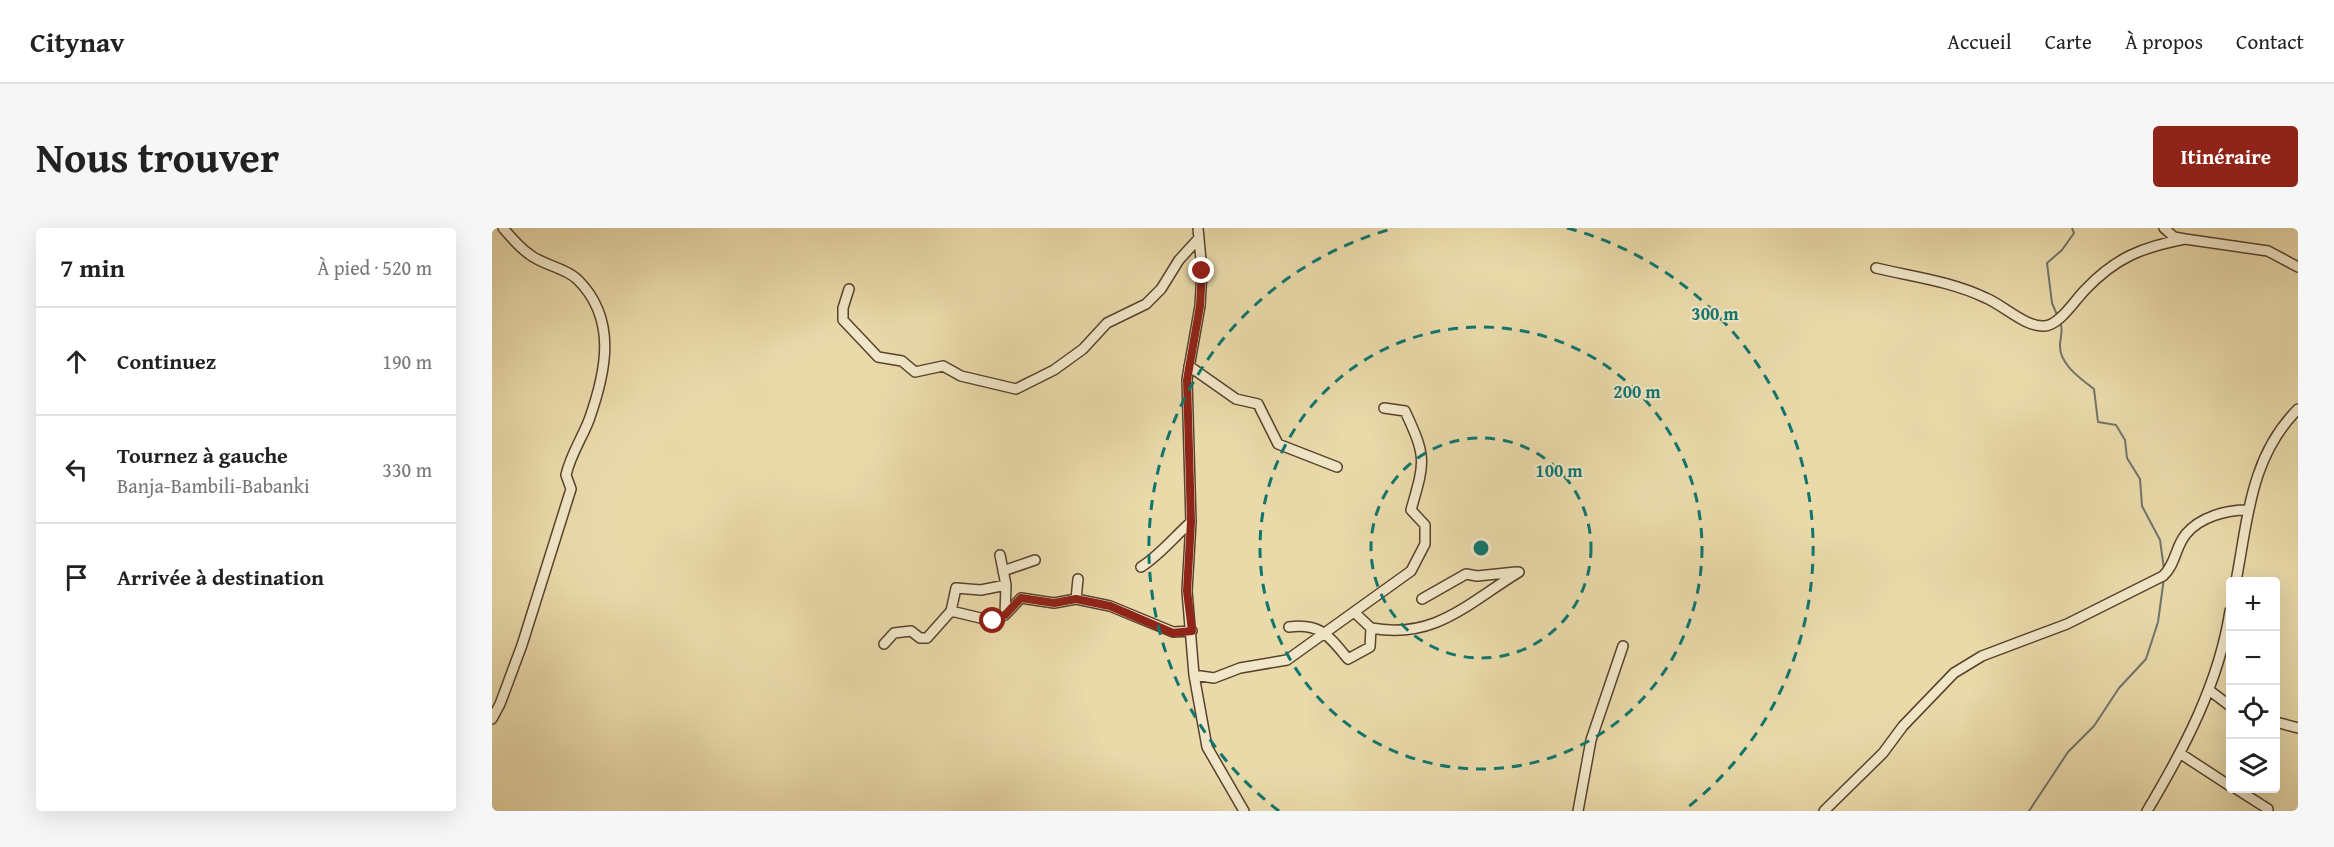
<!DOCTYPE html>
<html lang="fr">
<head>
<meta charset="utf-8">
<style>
	:root { --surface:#fff; --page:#f6f6f6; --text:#222; --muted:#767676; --line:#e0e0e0; --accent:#8f2418 }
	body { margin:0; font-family:"Gentium Book Plus",serif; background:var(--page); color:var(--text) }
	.controls { position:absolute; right:18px; bottom:18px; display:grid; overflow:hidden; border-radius:6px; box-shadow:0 6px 24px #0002 }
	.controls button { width:54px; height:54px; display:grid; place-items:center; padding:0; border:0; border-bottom:2px solid var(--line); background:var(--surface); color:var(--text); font:30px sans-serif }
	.stop { position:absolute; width:18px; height:18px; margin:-14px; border:4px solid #8f2418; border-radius:50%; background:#fff }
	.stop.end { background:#8f2418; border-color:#fff; box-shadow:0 2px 6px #0008 }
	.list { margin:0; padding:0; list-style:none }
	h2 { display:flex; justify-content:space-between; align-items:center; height:78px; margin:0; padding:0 24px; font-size:26px }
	h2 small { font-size:20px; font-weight:400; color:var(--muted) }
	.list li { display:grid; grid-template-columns:39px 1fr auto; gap:18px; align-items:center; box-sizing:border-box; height:108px; padding:0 24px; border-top:2px solid var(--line) }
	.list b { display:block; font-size:22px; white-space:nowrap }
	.list p { margin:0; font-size:20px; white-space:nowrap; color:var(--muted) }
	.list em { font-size:20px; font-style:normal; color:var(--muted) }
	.icon { flex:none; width:33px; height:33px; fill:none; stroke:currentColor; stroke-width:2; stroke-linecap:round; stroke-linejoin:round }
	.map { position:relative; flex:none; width:1806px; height:583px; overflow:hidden; border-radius:6px }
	header { display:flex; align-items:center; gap:36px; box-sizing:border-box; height:84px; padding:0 30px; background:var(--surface); border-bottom:2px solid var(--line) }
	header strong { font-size:28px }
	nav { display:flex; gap:33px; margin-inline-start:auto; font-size:21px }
	.intro { display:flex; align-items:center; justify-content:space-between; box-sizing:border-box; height:144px; padding:0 36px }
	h1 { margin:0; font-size:42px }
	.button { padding:15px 27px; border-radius:6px; background:var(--accent); color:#fff; font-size:21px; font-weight:700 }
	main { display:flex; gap:36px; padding:0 36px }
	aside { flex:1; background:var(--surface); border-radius:6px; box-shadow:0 6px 24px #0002 }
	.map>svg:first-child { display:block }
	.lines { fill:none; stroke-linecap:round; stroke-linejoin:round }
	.stream { stroke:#6e746e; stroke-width:2 }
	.minor-casing { stroke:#58422e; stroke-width:12 }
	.minor { stroke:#f1e7c8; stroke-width:9 }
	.route { stroke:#8f2418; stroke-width:8 }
	.ring { fill:none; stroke:#0f766e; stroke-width:3; stroke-dasharray:10 8 }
	.centre { fill:#0f766e; stroke:#f1e7c8; stroke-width:3 }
	.ring-label { font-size:18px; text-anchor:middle; font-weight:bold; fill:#0f766e; stroke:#f1e7c8; stroke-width:4.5; stroke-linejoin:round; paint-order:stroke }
</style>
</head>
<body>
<header>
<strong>Citynav</strong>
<nav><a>Accueil</a><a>Carte</a><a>À propos</a><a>Contact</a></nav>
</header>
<div class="intro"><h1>Nous trouver</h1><a class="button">Itinéraire</a></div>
<main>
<aside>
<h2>7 min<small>À pied · 520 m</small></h2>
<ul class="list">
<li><svg class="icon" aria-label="ahead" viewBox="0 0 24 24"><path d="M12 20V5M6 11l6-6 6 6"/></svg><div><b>Continuez</b></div><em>190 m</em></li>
<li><svg class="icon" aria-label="left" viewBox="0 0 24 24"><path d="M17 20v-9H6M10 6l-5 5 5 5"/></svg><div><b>Tournez à gauche</b><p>Banja-Bambili-Babanki</p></div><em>330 m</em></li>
<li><svg class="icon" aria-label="arrive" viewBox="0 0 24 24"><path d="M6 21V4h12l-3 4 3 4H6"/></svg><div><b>Arrivée à destination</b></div></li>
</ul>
</aside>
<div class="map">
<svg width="1806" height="583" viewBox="0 0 1806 583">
	<rect width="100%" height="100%" fill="#eadaaa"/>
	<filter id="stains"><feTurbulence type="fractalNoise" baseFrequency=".00333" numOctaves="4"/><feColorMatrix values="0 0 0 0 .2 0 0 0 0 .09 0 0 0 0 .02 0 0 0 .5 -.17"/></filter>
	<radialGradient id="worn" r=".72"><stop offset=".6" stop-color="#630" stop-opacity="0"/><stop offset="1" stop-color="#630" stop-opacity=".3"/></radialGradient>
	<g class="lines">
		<path class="stream" d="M1566 89 1560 75 1555 35 1570 22 1582 5 1580 0
			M1568 94C1572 102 1568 109 1568 117 1567 136 1589 151 1602 161L1606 194 1624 197 1633 212 1635 230 1648 251 1650 278 1668 312 1672 341
			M1537 583 1576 524 1602 498 1627 460 1654 431 1666 394 1672 350"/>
		<g class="minor-casing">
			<path id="minor" d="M706 0 710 43 708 78 695 151 699 294 695 363 702 447 715 519 752 583
				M1672 0 1682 9 1693 11 1776 23 1806 39
				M1384 40C1422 49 1458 53 1494 70 1511 77 1533 99 1552 98 1567 98 1583 72 1593 62 1623 30 1650 19 1693 11
				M357 61 351 80V92L386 129 410 133 423 144 451 138 469 148 524 161 562 142 591 121 615 95 654 76 669 61 687 32 707 10
				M697 138 744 171 766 176 786 216 845 239
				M508 327 514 357 513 387 529 370 562 375 584 371
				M649 339C668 327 682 309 699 294
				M511 343 543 332
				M586 351 584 371 618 378 681 404 700 403
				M1744 353C1756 291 1758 229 1806 181
				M930 371 974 346 985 348 1024 344
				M513 387 501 393 459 383 464 360 489 362 514 357
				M797 399C829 395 837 408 856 431L878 419 879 400 862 384
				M879 400C943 412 976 375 1027 344
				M392 416 402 405 419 403 428 410H435L459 383
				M702 447 722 450 748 440 795 432 919 343 933 316V297L919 282C933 233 935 230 913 183L892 180
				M1717 462 1738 478
				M0 491 8 476 30 417 79 261 74 247C78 228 90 210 97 192 114 144 126 91 85 51 72 39 50 37 37 26 27 19 19 9 11 0
				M1784 494 1806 500
				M1689 526 1738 558
				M1743 560 1776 581
				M1086 583 1099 512 1131 418
				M1332 583 1391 525 1411 498 1462 445 1490 428 1575 396 1671 348C1684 336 1683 319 1694 306 1708 289 1734 282 1755 282
				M1655 583C1692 521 1727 455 1738 383"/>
		</g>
		<use href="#minor" class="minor"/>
	</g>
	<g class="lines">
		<path class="route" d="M501 393 513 387 529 370 562 375 584 371 618 378 681 405 700 403 695 363 699 294 695 152 708 78 710 43"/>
	</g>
	<g class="ring">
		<circle cx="989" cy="320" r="110"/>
		<circle cx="989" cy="320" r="221"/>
		<path d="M787 583A331 331 0 0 1 903 0M1075 0A331 331 0 0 1 1191 583"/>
	</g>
	<circle cx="989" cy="320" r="9" class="centre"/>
	<g class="ring-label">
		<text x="1223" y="92">300 m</text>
		<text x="1145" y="170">200 m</text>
		<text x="1067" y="249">100 m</text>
	</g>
	<rect width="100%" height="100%" filter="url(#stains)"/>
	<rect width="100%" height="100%" fill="url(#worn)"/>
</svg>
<div class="controls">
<button>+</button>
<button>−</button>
<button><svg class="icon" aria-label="locate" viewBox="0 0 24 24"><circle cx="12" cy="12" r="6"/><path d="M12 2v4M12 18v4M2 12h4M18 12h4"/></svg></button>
<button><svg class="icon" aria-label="layers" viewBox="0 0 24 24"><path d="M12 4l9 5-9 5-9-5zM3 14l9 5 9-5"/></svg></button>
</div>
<div class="stop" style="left:501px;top:393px"></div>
<div class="stop end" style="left:710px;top:43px"></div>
</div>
</main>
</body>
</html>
